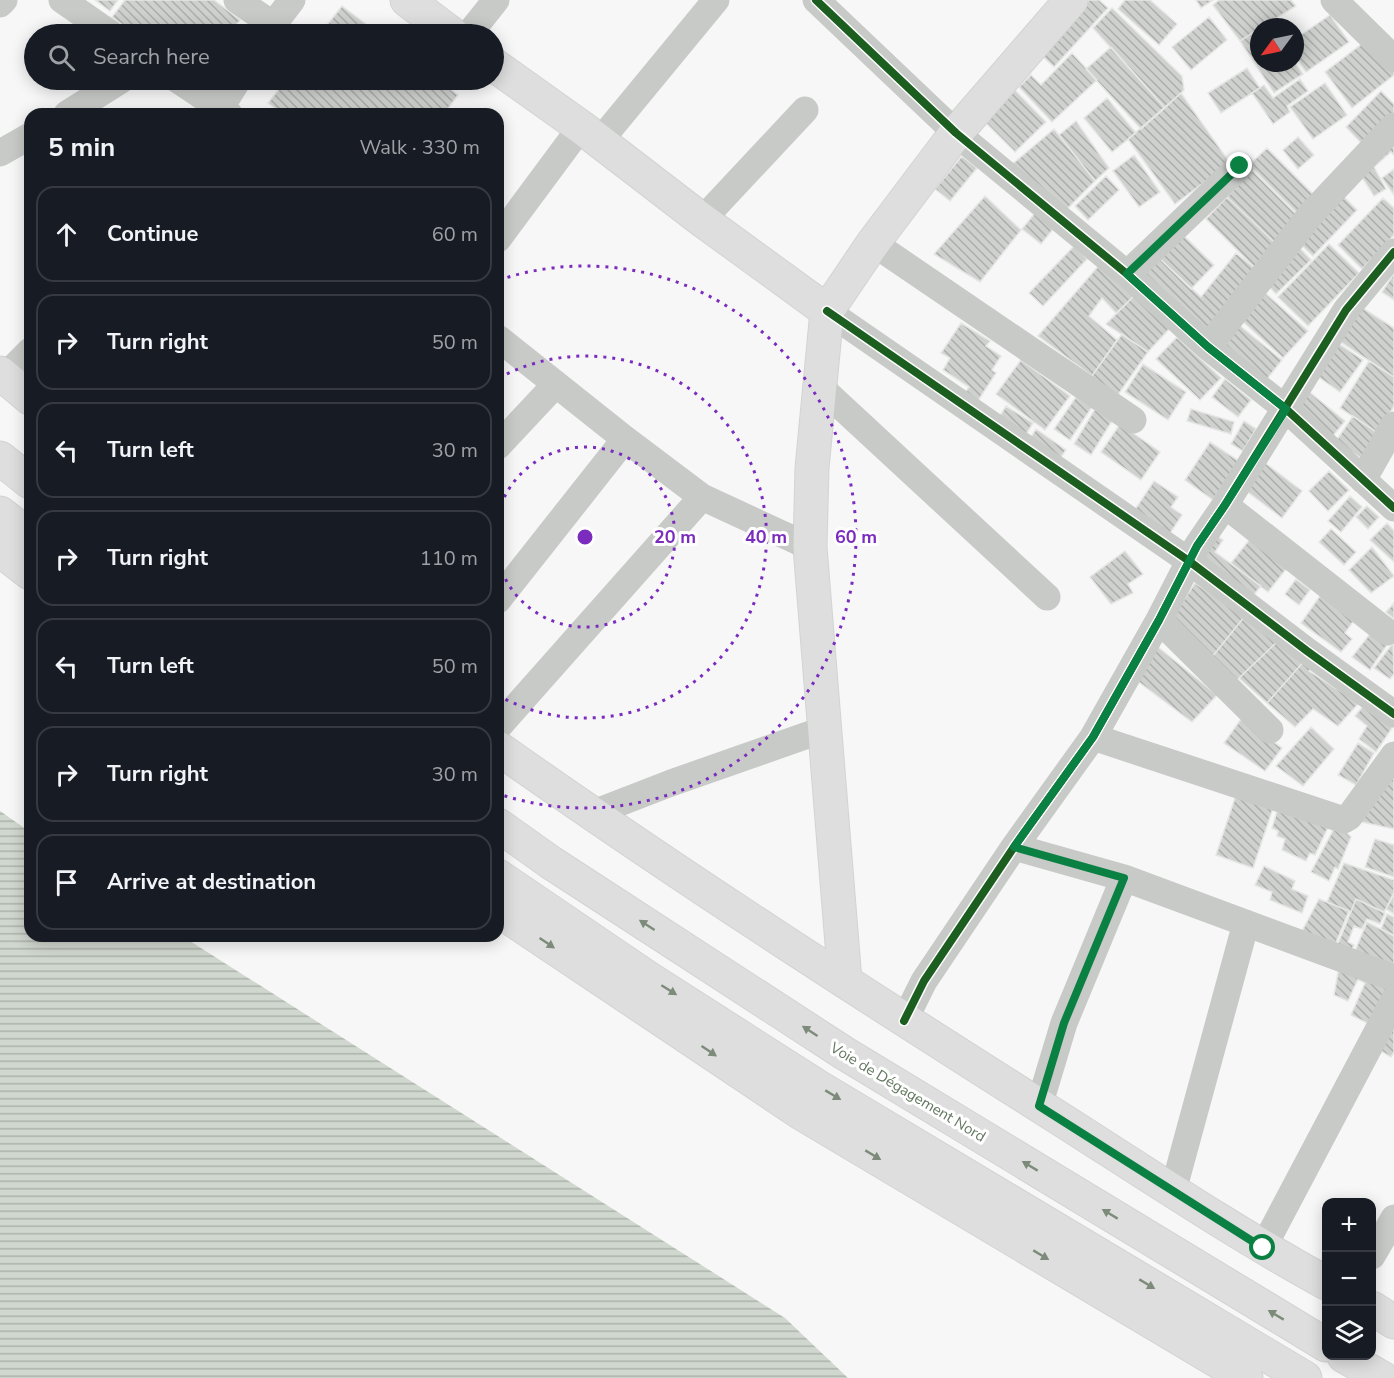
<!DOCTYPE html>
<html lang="en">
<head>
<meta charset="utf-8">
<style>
	:root { --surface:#171b24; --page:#20242c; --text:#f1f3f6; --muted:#9ea1a6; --line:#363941 }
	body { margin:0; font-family:"Nunito Sans",sans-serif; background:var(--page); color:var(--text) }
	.controls { position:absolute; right:18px; bottom:18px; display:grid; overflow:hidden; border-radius:12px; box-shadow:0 3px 15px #0003 }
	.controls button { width:54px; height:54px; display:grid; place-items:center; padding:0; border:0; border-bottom:2px solid var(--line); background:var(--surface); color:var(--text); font:30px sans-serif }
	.compass { position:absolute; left:1250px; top:18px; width:54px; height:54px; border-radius:50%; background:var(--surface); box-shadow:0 3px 15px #0003; rotate:237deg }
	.stop { position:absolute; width:18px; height:18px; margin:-14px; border:4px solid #0b8043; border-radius:50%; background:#fff }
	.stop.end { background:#0b8043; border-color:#fff; box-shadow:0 2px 6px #0008 }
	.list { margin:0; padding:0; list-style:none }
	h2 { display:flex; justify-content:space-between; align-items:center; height:78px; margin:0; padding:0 24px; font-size:26px }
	h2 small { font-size:20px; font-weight:400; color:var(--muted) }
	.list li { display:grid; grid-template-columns:39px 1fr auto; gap:18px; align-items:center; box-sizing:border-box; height:96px; margin:0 12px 12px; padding:0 12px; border:2px solid var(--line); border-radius:18px }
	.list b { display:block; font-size:22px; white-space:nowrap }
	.list em { font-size:20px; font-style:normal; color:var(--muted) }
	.icon { flex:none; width:33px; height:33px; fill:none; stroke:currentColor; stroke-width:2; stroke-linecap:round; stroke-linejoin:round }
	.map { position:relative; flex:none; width:1394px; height:1378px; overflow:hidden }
	.search { position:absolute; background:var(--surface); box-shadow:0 3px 15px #0003; left:24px; top:24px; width:480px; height:66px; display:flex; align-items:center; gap:15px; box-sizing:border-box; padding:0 21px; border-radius:33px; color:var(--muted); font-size:22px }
	.panel { position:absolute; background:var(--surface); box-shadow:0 3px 15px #0003; left:24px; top:108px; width:480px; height:834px; border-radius:18px }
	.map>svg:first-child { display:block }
	.water { fill:url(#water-rules) }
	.building { fill:url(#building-back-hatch); stroke:#e6e6e6; stroke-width:1.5 }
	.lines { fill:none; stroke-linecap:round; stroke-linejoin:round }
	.secondary-casing { stroke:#d2d4d2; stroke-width:35 }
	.primary-casing { stroke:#d2d3d1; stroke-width:35 }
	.highway-casing { stroke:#d2d3d2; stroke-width:35 }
	.street { stroke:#c8cac8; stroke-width:27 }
	.secondary { stroke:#dedede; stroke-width:33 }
	.primary { stroke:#dedede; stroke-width:33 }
	.highway { stroke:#dedede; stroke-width:33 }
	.cycleway-casing { stroke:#fff; stroke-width:11 }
	.cycleway { stroke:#1b5e20; stroke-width:8 }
	.oneway { fill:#7d8c7a }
	.route { stroke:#0b8043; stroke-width:8 }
	.ring { fill:none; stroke:#7b2cbf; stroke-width:3; stroke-dasharray:3 6 }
	.labels { text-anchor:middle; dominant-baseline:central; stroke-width:6; stroke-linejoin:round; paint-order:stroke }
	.street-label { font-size:15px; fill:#657861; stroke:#fff }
	.centre { fill:#7b2cbf; stroke:#fff; stroke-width:3 }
	.ring-label { font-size:18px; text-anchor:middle; font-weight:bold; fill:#7b2cbf; stroke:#fff; stroke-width:6; stroke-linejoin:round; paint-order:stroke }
</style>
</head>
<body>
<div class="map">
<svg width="1394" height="1378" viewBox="0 0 1394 1378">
	<defs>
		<pattern id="water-rules" width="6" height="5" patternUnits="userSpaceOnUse" patternTransform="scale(1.5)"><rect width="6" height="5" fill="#d0d7ce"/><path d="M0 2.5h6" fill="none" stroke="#acb3ab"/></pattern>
		<pattern id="building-back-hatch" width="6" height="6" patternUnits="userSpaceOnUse" patternTransform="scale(1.5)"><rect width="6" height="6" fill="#cfd1ce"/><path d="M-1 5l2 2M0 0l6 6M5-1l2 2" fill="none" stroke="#acaeab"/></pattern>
	</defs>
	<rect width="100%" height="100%" fill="#f7f7f7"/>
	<path class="water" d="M0 811 30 832V936H182L785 1318 848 1378H0Z"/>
	<path class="building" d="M95 0H118L110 11Z
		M125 0H214L240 20 229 34H135L112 17Z
		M1089 0H1099L1108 8 1054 67 1039 53Z
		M1125 0H1150L1177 24 1159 45 1118 9Z
		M1196 0H1213L1201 8Z
		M1219 0H1291L1296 6 1262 27H1259V29L1240 41 1213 5Z
		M342 6 379 34H320Z
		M1112 8 1182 76 1184 90 1165 108 1093 28Z
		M1330 15 1349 42 1306 72 1295 56V39Z
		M1209 17 1227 40 1191 70 1172 47Z
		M1259 29V63H1295L1303 74 1274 93 1240 41Z
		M1367 40 1394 69V75L1352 108 1325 72Z
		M1111 47 1165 108 1141 129 1086 69Z
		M1072 53 1097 80 1052 122 1019 87 1031 75 1041 85Z
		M1247 68 1260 88 1221 113 1208 93Z
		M1300 79 1308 91 1287 106 1290 112 1273 124 1252 93 1264 85 1273 98Z
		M286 80H438L458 95 444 114H283L268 103Z
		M1325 83 1347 115 1313 139 1290 107Z
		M1012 87 1046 122 1015 152 985 122Z
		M1381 91 1394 104V113L1363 145 1346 127Z
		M1181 93 1230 163 1175 204 1128 139Z
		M1107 98 1136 133 1112 152 1084 118Z
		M1076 121 1109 168 1095 181 1059 135Z
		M1054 129 1095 181 1066 210 1010 166Z
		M1394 130V155L1391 152 1374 167 1386 189 1374 196 1356 168Z
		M1298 137 1314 155 1298 169 1283 150Z
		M1267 148 1315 196 1297 213 1249 165Z
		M1134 155 1160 192 1139 207 1113 171Z
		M962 156 977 168 950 201 935 189Z
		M1394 169V195L1382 178Z
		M1252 170 1296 214 1274 242 1227 197Z
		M1106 176 1119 190 1088 220 1075 206Z
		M1338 191 1357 210 1313 256 1294 238Z
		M985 196 1021 230 980 282 934 254Z
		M1227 197 1274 242 1256 269 1206 219Z
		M1383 198 1394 208V235L1362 269 1338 245Z
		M1035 213 1054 228 1041 244 1022 229Z
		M1182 234 1214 265 1191 289 1159 258Z
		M1329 244 1359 273 1308 326 1278 297Z
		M1297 245 1311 260 1276 294 1262 279Z
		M1074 246 1087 259 1043 306 1029 293Z
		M1236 253 1256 269 1206 330 1144 274 1159 258 1201 297Z
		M1101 263 1134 296 1116 313 1102 298 1089 316 1117 340 1092 376 1038 336Z
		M1393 275 1394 276V300L1382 292Z
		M1264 292 1308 331 1283 358 1240 319Z
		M1134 296 1170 328 1148 352 1106 324Z
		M1361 307 1394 328V377L1339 341Z
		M961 323 990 341 986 346 1001 356 992 370 996 373 972 410 959 402 969 387 943 370 950 358 941 353Z
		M1239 325 1282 360 1263 384 1219 348Z
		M1122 334 1148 352 1115 399 1089 380Z
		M1177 337 1221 378 1200 400 1156 359Z
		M1339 344 1363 360 1340 392 1317 376Z
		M1021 360 1070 396 1045 430 996 394Z
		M1369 361 1394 377V406L1378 433 1340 408Z
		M1143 364 1186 392 1168 420 1125 392Z
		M1225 379 1251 400 1238 417 1212 397Z
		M1307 390 1345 421 1332 437 1295 407Z
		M1076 397 1092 407 1070 440 1054 429Z
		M1006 406 1033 423 1023 439 996 422Z
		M1095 409 1112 421 1091 455 1074 444Z
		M1191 409 1234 422 1231 434 1187 421Z
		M1353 416 1378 433 1362 459 1336 441Z
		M1244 421 1256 429 1243 451 1231 444Z
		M1120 424 1160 452 1141 480 1101 452Z
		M1036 429 1066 450 1055 465 1026 445Z
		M1210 442 1239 461 1213 500 1185 480Z
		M1260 459 1302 491 1282 518 1240 486Z
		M1329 471 1349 490 1328 511 1309 491Z
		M1154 481 1178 497 1171 507 1182 515 1169 535 1134 511Z
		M1350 496 1362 507 1341 532 1328 521Z
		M1367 506 1379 517 1368 529 1356 517Z
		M1387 523 1394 531V562L1370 540Z
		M1331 529 1356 552 1344 565 1319 542Z
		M1209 531 1223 540 1215 552 1261 586 1252 597 1194 553Z
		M1250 539 1287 568 1268 592 1231 563Z
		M1372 547 1394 576 1371 593 1349 570Z
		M1125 551 1143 574 1128 584 1133 593 1111 604 1090 577Z
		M1296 579 1310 590 1299 605 1285 594Z
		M1195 583 1245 616 1212 657 1173 616Z
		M1322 593 1355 619 1345 633 1352 639 1341 652 1301 623Z
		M1394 603V619L1386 612Z
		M1245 616 1278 641 1237 680 1212 657Z
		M1373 630 1389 642 1370 670 1352 657Z
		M1278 641 1306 659 1267 703 1239 678Z
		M1153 643 1217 695 1192 722 1132 677Z
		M1393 643 1394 674 1390 679 1374 668Z
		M1306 659 1314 665 1309 671 1359 703 1338 726 1313 709 1295 727 1267 703Z
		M1364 705 1394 725 1376 752 1359 739 1367 726 1355 716Z
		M1241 719 1282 748 1265 771 1224 743Z
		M1311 727 1334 749 1303 786 1276 766Z
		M1358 743 1374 753 1356 785 1338 775Z
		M1394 761V829L1348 819Z
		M1238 789 1275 802 1253 868 1216 855Z
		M1278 808 1330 823 1315 855 1310 853 1306 861 1282 850 1285 839 1277 836 1278 831 1272 828Z
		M1337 823 1349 829 1347 833 1351 837 1338 869 1335 867 1329 881 1311 872Z
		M1375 839 1394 845V877L1365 867Z
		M1344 863 1394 880V895L1384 912 1356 899 1351 912 1327 902Z
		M1264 866 1295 881 1292 889 1308 896 1302 913 1270 900 1272 892 1255 885Z
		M1393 894 1394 895V914L1386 909Z
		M1319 899 1349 911 1333 950 1300 935Z
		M1356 899 1385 913 1380 924 1367 919 1362 929 1354 926 1348 942 1354 945 1349 957 1335 951Z
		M1387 914 1394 917V935L1381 929Z
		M1367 922 1394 936V976L1352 958Z
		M1339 967 1390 985 1369 1024 1351 1015 1365 983 1358 979 1348 1001 1334 995Z
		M1394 1021V1052L1391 1057 1377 1049Z"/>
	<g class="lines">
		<g class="secondary-casing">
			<path id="secondary" d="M407 0 452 34
				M494 65 581 127 702 220 827 311
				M845 981 810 547 812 468 827 311 873 243 956 133 1071 0"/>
		</g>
		<g class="primary-casing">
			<path id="primary" d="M0 373 30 398
				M498 748C675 873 857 990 1040 1106 1135 1166 1228 1229 1326 1283
				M1372 1308 1394 1322"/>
		</g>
		<g class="highway-casing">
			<path id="highway" d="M0 458 30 482
				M0 513 30 536
				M0 550 30 573
				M498 825 550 862 844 1053 1326 1345
				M498 876 648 978 820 1088 1305 1378
				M498 910 801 1113 1246 1378
				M1344 1356 1382 1378"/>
		</g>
		<path class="street" d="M62 0 111 34
			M237 0 272 24
			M816 0 956 133 1127 274 1208 347 1286 409 1394 508
			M1334 0 1394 59
			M0 4 4 0
			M266 34 292 0
			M469 34 496 0
			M178 80 229 114
			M221 107 238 80
			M67 114 121 80
			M599 142 716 0
			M0 153 30 136
			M702 220 805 110
			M498 239 581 127
			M873 243 1133 420
			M1127 274 1240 166
			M827 311 1189 561 1307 651 1394 714
			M498 338 625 439 702 497 810 547
			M1208 347 1311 214 1394 126
			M4 377 30 351
			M819 386 1047 597
			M498 446 556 384
			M1363 480 1394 425
			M1225 505 1387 632
			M498 600 625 439
			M1159 620 1270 730
			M498 727 702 497
			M1093 737 1344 820 1349 817 1394 755
			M591 814 671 783 825 729
			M1014 847 1124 878 1394 978
			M904 1021 924 981 1014 847 1093 737 1159 620 1197 546 1225 505 1346 310 1394 252
			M1039 1106 1064 1023 1124 878
			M1173 1191 1246 923
			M1263 1248 1394 1000
			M1372 1256 1394 1218"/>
		<use href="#secondary" class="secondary"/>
		<use href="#primary" class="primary"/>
		<use href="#highway" class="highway"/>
		<g class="cycleway-casing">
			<path id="cycleway" d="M816 0 956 133 1127 274 1208 347 1286 409 1394 508
				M827 311 1189 561 1307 651 1394 714
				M904 1021 924 981 1014 847 1093 737 1159 620 1197 546 1225 505 1346 310 1394 252"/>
		</g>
		<use href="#cycleway" class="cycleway"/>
	</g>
	<defs><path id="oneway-solid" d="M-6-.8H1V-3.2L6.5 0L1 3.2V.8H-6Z" transform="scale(1.5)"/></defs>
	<g class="oneway">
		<use href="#oneway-solid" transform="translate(647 925) rotate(-147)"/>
		<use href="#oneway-solid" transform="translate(547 943) rotate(34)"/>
		<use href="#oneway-solid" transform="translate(669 990) rotate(32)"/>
		<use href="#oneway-solid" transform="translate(810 1031) rotate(-147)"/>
		<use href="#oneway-solid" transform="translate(709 1051) rotate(34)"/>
		<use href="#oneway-solid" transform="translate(833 1095) rotate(31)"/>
		<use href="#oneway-solid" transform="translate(873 1155) rotate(31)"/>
		<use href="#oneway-solid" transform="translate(1030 1166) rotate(-149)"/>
		<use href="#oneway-solid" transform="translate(1110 1214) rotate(-149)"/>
		<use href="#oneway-solid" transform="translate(1041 1255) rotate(31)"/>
		<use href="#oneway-solid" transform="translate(1147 1284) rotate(31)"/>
		<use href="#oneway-solid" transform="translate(1276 1315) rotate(-149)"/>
	</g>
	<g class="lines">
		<path class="route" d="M1240 166 1127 274 1208 347 1286 409 1225 505 1197 546 1159 620 1093 737 1014 847 1124 878 1064 1023 1039 1106 1263 1248"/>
	</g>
	<g class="ring">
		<path d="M498 514A90 90 0 1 1 498 560"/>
		<path d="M499 378A181 181 0 1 1 499 696"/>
		<path d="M499 280A271 271 0 1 1 499 794"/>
	</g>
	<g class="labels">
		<g class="street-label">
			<text transform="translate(908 1092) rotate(31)">Voie de Dégagement Nord</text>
		</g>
	</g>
	<circle cx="585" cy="537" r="9" class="centre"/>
	<g class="ring-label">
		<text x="675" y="543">20 m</text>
		<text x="766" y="543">40 m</text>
		<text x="856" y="543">60 m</text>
	</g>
</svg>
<div class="controls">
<button>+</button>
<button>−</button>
<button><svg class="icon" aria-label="layers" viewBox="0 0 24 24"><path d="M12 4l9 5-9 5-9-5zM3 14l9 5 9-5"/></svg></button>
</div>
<svg class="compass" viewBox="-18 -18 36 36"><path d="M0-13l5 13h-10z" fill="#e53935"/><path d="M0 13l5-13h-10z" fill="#9ea1a6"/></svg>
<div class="stop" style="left:1263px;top:1248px"></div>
<div class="stop end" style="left:1240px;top:166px"></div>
<div class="search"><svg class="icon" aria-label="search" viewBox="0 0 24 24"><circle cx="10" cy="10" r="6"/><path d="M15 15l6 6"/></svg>Search here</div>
<section class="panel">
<h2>5 min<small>Walk · 330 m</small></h2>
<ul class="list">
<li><svg class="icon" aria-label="ahead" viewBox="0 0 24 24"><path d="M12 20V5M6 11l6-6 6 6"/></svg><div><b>Continue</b></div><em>60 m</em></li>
<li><svg class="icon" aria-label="right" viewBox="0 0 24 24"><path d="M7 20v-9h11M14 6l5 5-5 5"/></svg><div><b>Turn right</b></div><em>50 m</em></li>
<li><svg class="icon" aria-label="left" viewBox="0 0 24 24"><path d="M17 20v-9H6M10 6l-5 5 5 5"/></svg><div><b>Turn left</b></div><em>30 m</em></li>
<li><svg class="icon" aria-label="right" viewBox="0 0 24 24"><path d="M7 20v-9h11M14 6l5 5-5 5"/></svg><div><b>Turn right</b></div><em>110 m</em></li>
<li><svg class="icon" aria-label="left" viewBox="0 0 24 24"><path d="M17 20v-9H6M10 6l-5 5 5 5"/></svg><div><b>Turn left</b></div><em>50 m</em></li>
<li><svg class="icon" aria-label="right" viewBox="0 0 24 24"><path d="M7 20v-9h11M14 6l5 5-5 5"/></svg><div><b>Turn right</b></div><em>30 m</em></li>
<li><svg class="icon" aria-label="arrive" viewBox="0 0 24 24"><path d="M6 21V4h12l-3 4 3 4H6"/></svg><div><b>Arrive at destination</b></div></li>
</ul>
</section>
</div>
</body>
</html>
